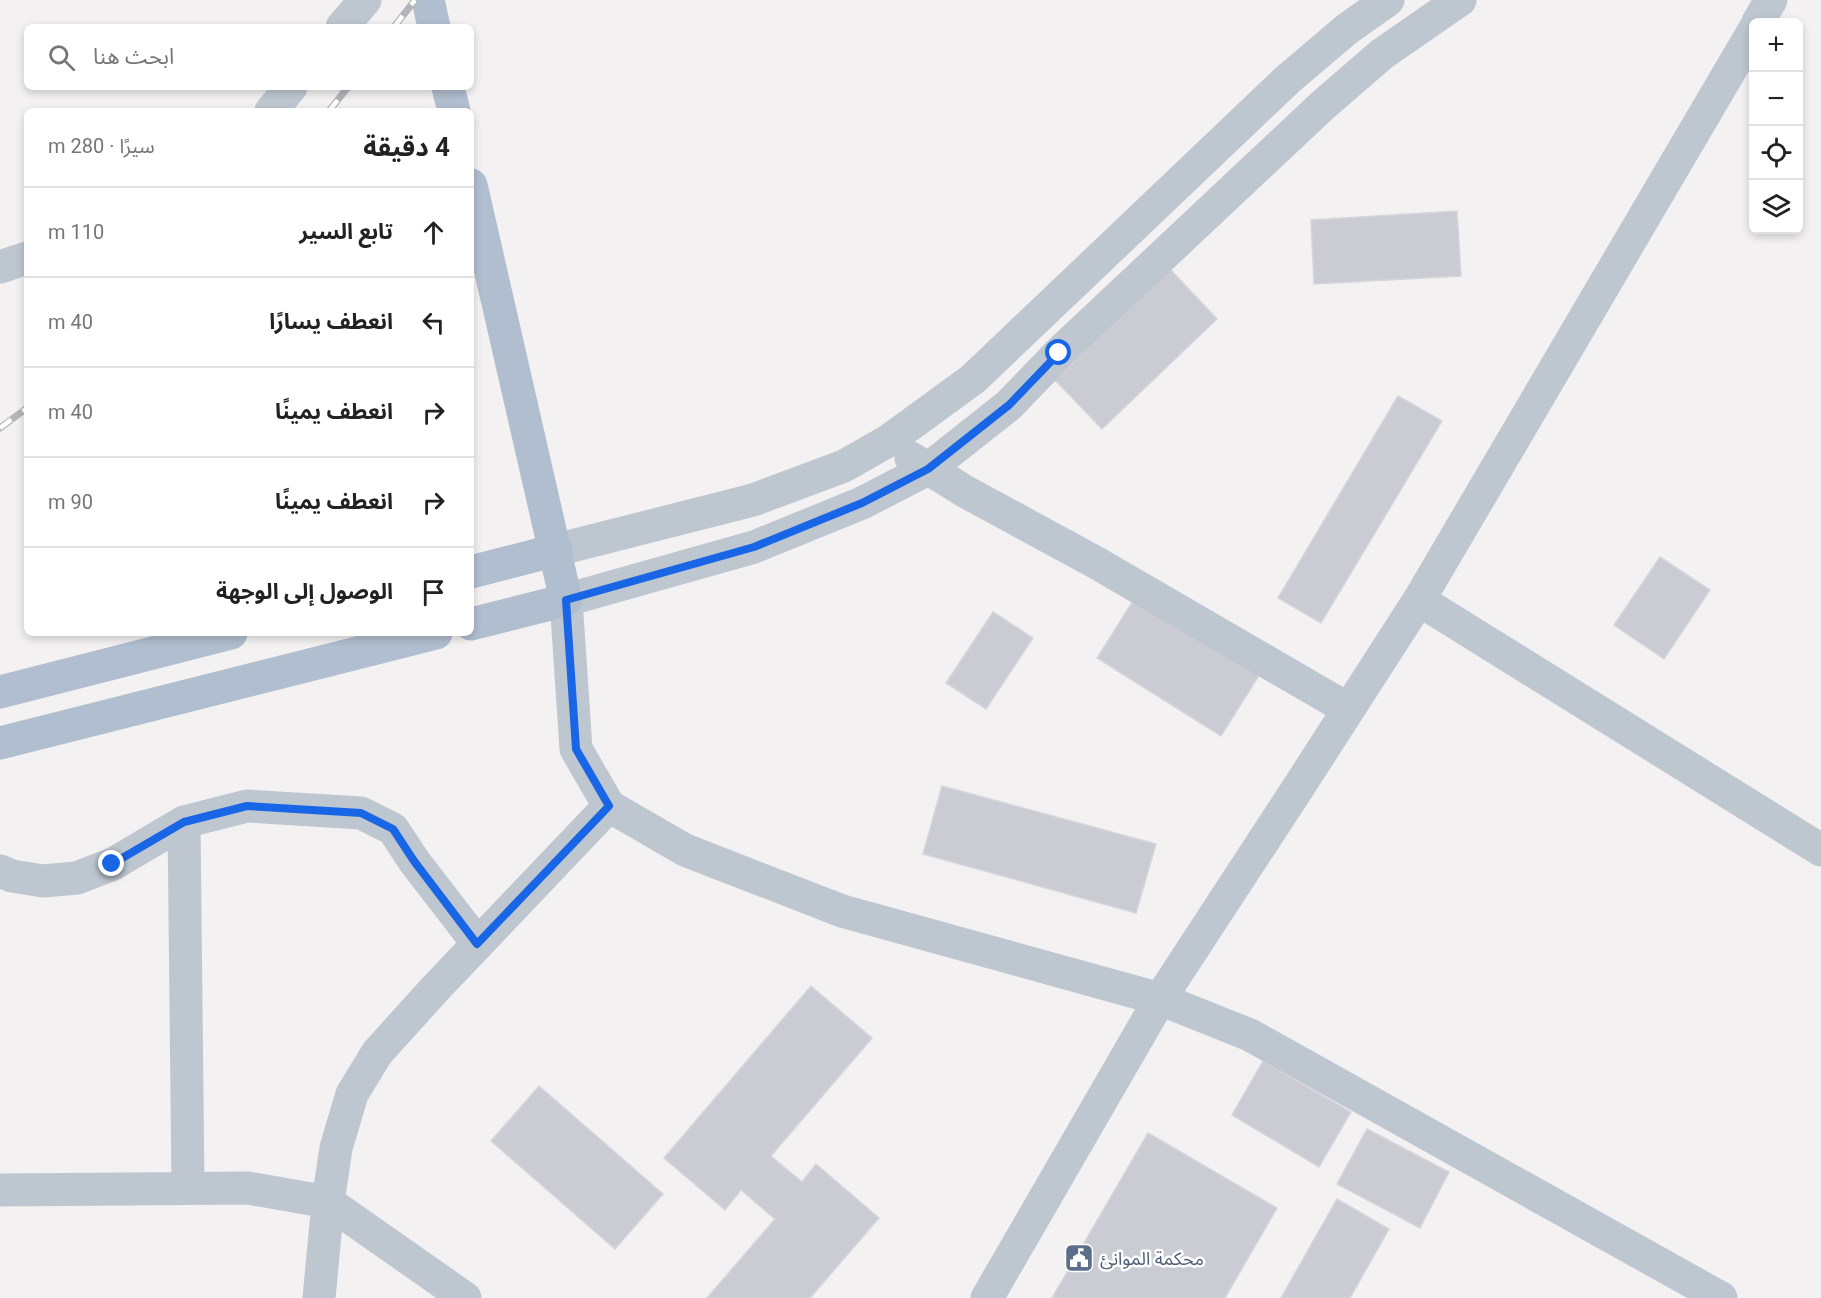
<!DOCTYPE html>
<html lang="ar">
<head>
<meta charset="utf-8">
<style>
	:root { --surface:#fff; --page:#f6f6f6; --text:#222; --muted:#767676; --line:#e0e0e0 }
	body { margin:0; font-family:Roboto,"Noto Sans Arabic",sans-serif; background:var(--page); color:var(--text); direction:rtl }
	.controls { position:absolute; right:18px; top:18px; display:grid; overflow:hidden; border-radius:9px; box-shadow:0 3px 9px #0003 }
	.controls button { width:54px; height:54px; display:grid; place-items:center; padding:0; border:0; border-bottom:2px solid var(--line); background:var(--surface); color:var(--text); font:30px sans-serif }
	.stop { position:absolute; width:18px; height:18px; margin:-14px; border:4px solid #1866e6; border-radius:50%; background:#fff }
	.stop.end { background:#1866e6; border-color:#fff; box-shadow:0 2px 6px #0008 }
	.list { margin:0; padding:0; list-style:none }
	h2 { display:flex; justify-content:space-between; align-items:center; height:78px; margin:0; padding:0 24px; font-size:26px }
	h2 small { font-size:20px; font-weight:400; color:var(--muted) }
	.list li { display:grid; grid-template-columns:39px 1fr auto; gap:18px; align-items:center; box-sizing:border-box; height:90px; padding:0 24px; border-top:2px solid var(--line) }
	.list b { display:block; font-size:22px; white-space:nowrap }
	.list em { font-size:20px; font-style:normal; color:var(--muted) }
	.icon { flex:none; width:33px; height:33px; fill:none; stroke:currentColor; stroke-width:2; stroke-linecap:round; stroke-linejoin:round }
	.map { position:relative; flex:none; width:1821px; height:1298px; overflow:hidden; direction:ltr }
	.search { position:absolute; background:var(--surface); box-shadow:0 3px 9px #0003; left:24px; top:24px; width:450px; height:66px; display:flex; align-items:center; gap:15px; box-sizing:border-box; padding:0 21px; border-radius:9px; color:var(--muted); font-size:22px }
	.panel { position:absolute; background:var(--surface); box-shadow:0 3px 9px #0003; left:24px; top:108px; width:450px; height:528px; border-radius:9px; direction:rtl }
	.map>svg:first-child { display:block }
	.building { fill:#cbccd3; stroke:#d5d6dc; stroke-width:1.5 }
	.lines { fill:none; stroke-linecap:round; stroke-linejoin:round }
	.minor { stroke:#bec7d0; stroke-width:33 }
	.major { stroke:#b0becf; stroke-width:33 }
	.rail-casing { stroke:#b3b5bb; stroke-width:7 }
	.rail { stroke:#fff; stroke-width:4.5; stroke-dasharray:14; stroke-linecap:butt }
	.route { stroke:#1866e6; stroke-width:8 }
	.labels { text-anchor:middle; dominant-baseline:central; stroke-width:5; stroke-linejoin:round; paint-order:stroke }
	.service-label { font-size:18px; fill:#4e5e75; stroke:#fff; text-anchor:start }
</style>
</head>
<body>
<div class="map">
<svg width="1821" height="1298" viewBox="0 0 1821 1298">
	<rect width="100%" height="100%" fill="#f3f1f1"/>
	<path class="building" d="M1457 211 1461 276 1314 284 1311 220Z
		M1170 269 1217 319 1102 429 1055 380Z
		M1398 396 1442 421 1321 623 1278 598Z
		M1660 557 1710 590 1664 659 1614 625Z
		M1136 596 1260 674 1221 736 1097 658Z
		M993 612 1033 638 986 709 946 683Z
		M942 786 1156 844 1136 913 923 854Z
		M811 986 872 1038 771 1156 802 1182 816 1164 879 1218 810 1298H707L775 1219 741 1190 725 1210 664 1158Z
		M1263 1061 1351 1112 1319 1167 1232 1115Z
		M539 1086 663 1194 615 1249 491 1141Z
		M1367 1129 1449 1172 1420 1228 1337 1184Z
		M1148 1133 1277 1208 1225 1298H1052Z
		M1337 1199 1389 1229 1350 1298H1281Z"/>
	<g class="lines">
		<path class="minor" d="M1460 0 1382 54 1323 105 1059 353 1009 405 928 469 862 503 754 547 566 600 576 749 609 806 685 850 842 911 1160 999 1296 791 1419 600 1754 30
			M1758 22 1771 0
			M342 27 365 0
			M271 111 291 87
			M0 267 27 258
			M911 458 966 492 1095 562 1348 709
			M556 550 753 500 844 466 888 441 973 379 1287 80 1347 29 1388 0
			M1419 600 1821 850
			M184 822 188 1188
			M0 871 12 876 43 881 77 878 113 864 184 822 247 806 361 813 393 829 414 861 478 944
			M0 1190 248 1188 328 1202 465 1298
			M319 1298 328 1202 336 1148 352 1094 377 1053 433 991 609 806
			M987 1298 1160 999 1250 1035 1721 1298"/>
		<path class="major" d="M428 0 434 27
			M448 87 454 111
			M471 185 566 600 471 624
			M471 572 556 550
			M0 692 231 633
			M0 743 436 633"/>
		<g class="rail-casing">
			<path id="rail" d="M394 27 415 0
				M329 111 348 87
				M0 428 27 408"/>
		</g>
		<use href="#rail" class="rail"/>
	</g>
	<g class="lines">
		<path class="route" d="M112 864 184 822 247 806 361 813 393 829 414 861 477 944 609 806 576 749 566 600 754 547 862 503 928 469 1009 405 1059 353"/>
	</g>
	<defs>
		<g id="civic-square" transform="scale(1.5)"><rect x="-9" y="-9" width="18" height="18" rx="4" fill="#5c6f8a" stroke="#fff"/><path d="M-.6-6.5H3V-4.5H.6V-3L4-1V1h2V6H-6V1h2V-1L-.6-3ZM-1.2 2.5V6h2.4V2.5Z" fill="#fff"/></g>
	</defs>
	<g fill-rule="evenodd">
		<use href="#civic-square" x="1079" y="1258"/>
	</g>
	<g class="labels">
		<g class="service-label">
			<text x="1100" y="1258">محكمة الموانئ</text>
		</g>
	</g>
</svg>
<div class="controls">
<button>+</button>
<button>−</button>
<button><svg class="icon" aria-label="locate" viewBox="0 0 24 24"><circle cx="12" cy="12" r="6"/><path d="M12 2v4M12 18v4M2 12h4M18 12h4"/></svg></button>
<button><svg class="icon" aria-label="layers" viewBox="0 0 24 24"><path d="M12 4l9 5-9 5-9-5zM3 14l9 5 9-5"/></svg></button>
</div>
<div class="stop" style="left:1059px;top:353px"></div>
<div class="stop end" style="left:112px;top:864px"></div>
<div class="search"><svg class="icon" aria-label="search" viewBox="0 0 24 24"><circle cx="10" cy="10" r="6"/><path d="M15 15l6 6"/></svg>ابحث هنا</div>
<section class="panel">
<h2>4 دقيقة<small>سيرًا · 280 m</small></h2>
<ul class="list">
<li><svg class="icon" aria-label="ahead" viewBox="0 0 24 24"><path d="M12 20V5M6 11l6-6 6 6"/></svg><div><b>تابع السير</b></div><em>110 m</em></li>
<li><svg class="icon" aria-label="left" viewBox="0 0 24 24"><path d="M17 20v-9H6M10 6l-5 5 5 5"/></svg><div><b>انعطف يسارًا</b></div><em>40 m</em></li>
<li><svg class="icon" aria-label="right" viewBox="0 0 24 24"><path d="M7 20v-9h11M14 6l5 5-5 5"/></svg><div><b>انعطف يمينًا</b></div><em>40 m</em></li>
<li><svg class="icon" aria-label="right" viewBox="0 0 24 24"><path d="M7 20v-9h11M14 6l5 5-5 5"/></svg><div><b>انعطف يمينًا</b></div><em>90 m</em></li>
<li><svg class="icon" aria-label="arrive" viewBox="0 0 24 24"><path d="M6 21V4h12l-3 4 3 4H6"/></svg><div><b>الوصول إلى الوجهة</b></div></li>
</ul>
</section>
</div>
</body>
</html>
